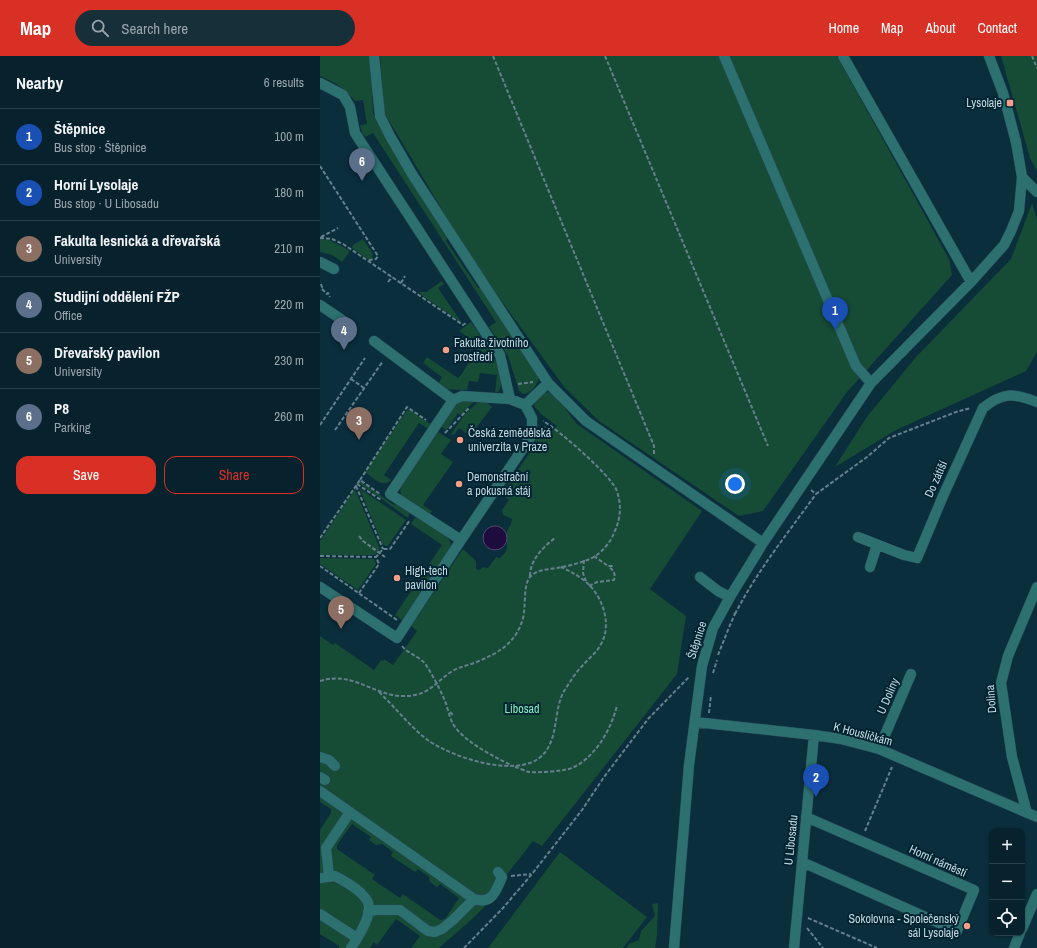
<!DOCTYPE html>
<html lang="en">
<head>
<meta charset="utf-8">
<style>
	:root { --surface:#08222d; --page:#162f39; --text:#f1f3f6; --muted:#98a4aa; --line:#293f49; --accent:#d93025 }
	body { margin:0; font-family:"Archivo Narrow",sans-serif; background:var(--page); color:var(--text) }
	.controls { position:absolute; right:12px; bottom:12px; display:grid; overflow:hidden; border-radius:8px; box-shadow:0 1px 3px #0004 }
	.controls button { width:36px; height:36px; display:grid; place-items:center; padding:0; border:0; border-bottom:1px solid var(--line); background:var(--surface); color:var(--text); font:20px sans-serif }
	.you { position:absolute; left:415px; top:428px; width:14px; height:14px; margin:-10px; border:3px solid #fff; border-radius:50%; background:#1a73e8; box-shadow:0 0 0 6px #1a73e833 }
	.badge { display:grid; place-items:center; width:26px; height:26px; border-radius:50%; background:var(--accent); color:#fff; font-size:13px; font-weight:700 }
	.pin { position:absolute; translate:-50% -33px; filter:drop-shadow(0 1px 2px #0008) }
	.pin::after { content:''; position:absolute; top:21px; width:14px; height:12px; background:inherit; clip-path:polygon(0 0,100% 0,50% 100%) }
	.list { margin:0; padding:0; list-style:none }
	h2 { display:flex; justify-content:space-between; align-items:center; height:52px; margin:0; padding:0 16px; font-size:17px }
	h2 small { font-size:13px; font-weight:400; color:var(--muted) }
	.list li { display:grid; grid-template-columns:26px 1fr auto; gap:12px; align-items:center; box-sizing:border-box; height:56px; padding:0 16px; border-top:1px solid var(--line) }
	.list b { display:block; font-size:15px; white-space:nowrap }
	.list p { margin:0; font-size:13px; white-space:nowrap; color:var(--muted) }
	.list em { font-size:13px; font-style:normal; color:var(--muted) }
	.actions { display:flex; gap:8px; padding:12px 16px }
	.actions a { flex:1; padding:9px 0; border:1px solid var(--accent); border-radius:12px; text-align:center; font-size:14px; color:var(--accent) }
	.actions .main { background:var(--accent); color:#fff }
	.icon { flex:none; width:22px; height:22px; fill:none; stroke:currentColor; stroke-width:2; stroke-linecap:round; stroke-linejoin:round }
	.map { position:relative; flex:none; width:717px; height:892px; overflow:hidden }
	header { display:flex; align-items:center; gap:24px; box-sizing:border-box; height:56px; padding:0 20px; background:var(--accent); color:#fff }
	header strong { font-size:19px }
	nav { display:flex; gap:22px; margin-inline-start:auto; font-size:14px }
	.search { width:280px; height:36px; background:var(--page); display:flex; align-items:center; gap:10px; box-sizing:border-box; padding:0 14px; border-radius:22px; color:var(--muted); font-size:15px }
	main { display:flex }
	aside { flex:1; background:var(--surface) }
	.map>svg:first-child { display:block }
	.green { fill:#164b35; fill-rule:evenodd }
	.water { fill:#1f0c3f; stroke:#50496f }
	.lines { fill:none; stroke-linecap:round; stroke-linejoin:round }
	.minor-casing { stroke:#284956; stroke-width:11 }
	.path { stroke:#65808c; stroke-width:2; stroke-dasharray:4 2; stroke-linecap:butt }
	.minor { stroke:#2c7070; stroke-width:10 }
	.poi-dot { fill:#f49e87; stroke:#012432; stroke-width:1.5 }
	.labels { text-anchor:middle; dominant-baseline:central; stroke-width:4; stroke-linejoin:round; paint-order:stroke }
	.poi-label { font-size:12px; fill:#c3d6df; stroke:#012432; text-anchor:start }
	.street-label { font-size:12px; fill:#c3d6df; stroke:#012432 }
	.park-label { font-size:12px; fill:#84edbc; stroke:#012432 }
</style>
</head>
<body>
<header>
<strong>Map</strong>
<div class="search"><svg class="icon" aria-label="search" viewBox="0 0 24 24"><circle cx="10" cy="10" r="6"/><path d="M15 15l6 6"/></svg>Search here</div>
<nav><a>Home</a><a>Map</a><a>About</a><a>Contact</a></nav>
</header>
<main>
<aside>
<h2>Nearby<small>6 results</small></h2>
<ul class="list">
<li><span class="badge" style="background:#1a4fb4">1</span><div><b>Štěpnice</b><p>Bus stop · Štěpnice</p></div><em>100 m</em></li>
<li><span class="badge" style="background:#1a4fb4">2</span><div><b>Horní Lysolaje</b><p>Bus stop · U Libosadu</p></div><em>180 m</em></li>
<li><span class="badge" style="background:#8d6e63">3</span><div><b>Fakulta lesnická a dřevařská</b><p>University</p></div><em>210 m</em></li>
<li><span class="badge" style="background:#5c6f8a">4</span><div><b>Studijní oddělení FŽP</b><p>Office</p></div><em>220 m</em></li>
<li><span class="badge" style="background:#8d6e63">5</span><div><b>Dřevařský pavilon</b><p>University</p></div><em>230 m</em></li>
<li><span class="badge" style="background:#5c6f8a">6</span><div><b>P8</b><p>Parking</p></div><em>260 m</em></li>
</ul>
<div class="actions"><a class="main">Save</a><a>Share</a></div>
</aside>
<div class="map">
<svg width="717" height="892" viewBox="0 0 717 892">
	<rect width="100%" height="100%" fill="#0a2e3c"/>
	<path class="green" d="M0 0H51L53 57 64 78 128 181 126 185 158 232H162L219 322C216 329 212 338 203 338L199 335 188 300 169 271 176 266 53 77 45 81 42 77 40 69 47 68 43 44 35 45C23 31 16 27 0 20Z
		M60 0H517L629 203 632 219 527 336 443 455 419 460 279 365 245 332 153 206 64 56Z
		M681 0H717V115L710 102Z
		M712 147 717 163V296L706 315 576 374 515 411 546 362 596 301 691 203Z
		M0 183 9 184 27 193 30 195 22 206 12 199 0 196Z
		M43 183 53 198 51 203H48L32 192 33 189Z
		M122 225 124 228 118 232 142 267 100 238V236H106Z
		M151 266C161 280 191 320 178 336H175L177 319 160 317 158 326 149 325 147 334 122 333 118 328 122 321 103 307 107 301 138 322 141 319 160 289 139 275Z
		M230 336 235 339 257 368 382 455 330 533 366 560 357 618 222 790 213 785 185 821C176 846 139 874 119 892H91L100 880 76 863 57 889 54 886 50 892H19V890L0 878V774L11 757V753L0 746V580L13 589 15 587 54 614 61 604 63 605 64 603 73 609 97 575 91 570 143 493 156 505V513L160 514 163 511 168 512 176 501 180 502 185 497 187 492V475L191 468 192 463 183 459 182 454 189 444 181 438 213 392 217 395 221 390 215 385 218 381 220 370H225L231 376 237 370 221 358 214 350C216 342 223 337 230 336ZM32 768 51 781 49 784 56 789 62 788 73 796 71 800 95 816 98 813 109 821 110 826 117 831 120 828 139 842 125 863 120 864 83 838 80 842 52 823 55 819 17 793V789Z
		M143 344H156L140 359 138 357 127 373 125 374 121 369 137 347Z
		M159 345H165L172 351 150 380 139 372 134 379 131 378 145 358Z
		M88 353 112 369 107 372 99 367 64 419 71 424C63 433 52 421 45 416Z
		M118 376 131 384 121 398 133 406 103 449 112 455 109 460 81 439 80 431Z
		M40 425 74 449 77 446 90 456 88 462 39 427Z
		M39 432 86 464 68 490 63 489Z
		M35 433 60 493 55 499H0V485Z
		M98 461 126 480 130 485 131 491 84 566 75 559 122 489 91 468 94 463Z
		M0 502 54 503 56 508 38 534 0 508Z
		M240 796 327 861 303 892H168Z
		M338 847 337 880 335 892H306L309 888 319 884 321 875 335 860 332 848Z"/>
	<path class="water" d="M163 482a12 12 0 1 1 24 0a12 12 0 1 1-24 0Z"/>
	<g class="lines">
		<g class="minor-casing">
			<path id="minor" d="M54 0 60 60 70 80 92 118 228 327 266 365 443 487
				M404 0 536 310 551 327
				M523 0 651 226
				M0 27 23 39 30 51 35 77 180 299 190 343
				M702 121 717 136
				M0 206 14 213
				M0 249 28 268
				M54 285 133 344
				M205 349 228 327
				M538 481 584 499 597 502 623 440 663 352C683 336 693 337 717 346
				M550 511 557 489
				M380 521 398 535 410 541
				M0 531 77 582 141 484 212 379V362L205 349 190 343 142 340 133 344 70 438 141 484
				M375 666 494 679 521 683 559 693 717 761
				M559 693 591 618
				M0 701 9 704 15 710
				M0 721 5 724
				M0 735 154 843C172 849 176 835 182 821L178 816
				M707 757 692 701 681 627 688 600 717 531
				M482 806 637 875 654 834 486 761
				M9 820 6 792 30 756
				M0 822 15 820C26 826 39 833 46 843 56 855 38 881 31 892
				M48 856 56 854H80L108 875 115 876 122 873 133 864 154 843
				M0 858 37 882
				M702 873 717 838
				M354 892 369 709 382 610 393 572 410 541 443 487 551 327 651 226 684 189 691 175 699 155 702 121 696 86 683 37 669 0
				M474 892 494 679
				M694 892 700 877"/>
		</g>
		<path class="path" d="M173 0 334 390V399
			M285 0 448 390
			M712 0 717 12
			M0 110 58 200 56 203 49 204
			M1 181 18 172
			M0 182 12 183 23 188 143 269 146 267
			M68 226 72 221
			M81 227 85 220
			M1 228 2 231 1 232 7 238 8 237 10 241
			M31 323 44 332
			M198 328 213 326
			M0 369 45 302
			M15 374 63 305
			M125 377 149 352
			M40 424 87 351 106 364
			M37 428 61 444
			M36 430 63 493
			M491 434 496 438 547 401 569 382 636 356 651 352
			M39 480 43 485 65 501
			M0 482 40 424 60 438
			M0 500 56 501
			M274 500 288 510H293
			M264 504 263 517 266 525
			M0 510 77 564
			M210 520C210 504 223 491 235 482
			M269 530 277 526 294 524C296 517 293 514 288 510
			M39 537 59 508 56 501 63 493H70L90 464
			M415 558C437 515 468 477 496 438
			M82 590C88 598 100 600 106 609 113 620 120 633 125 645 128 652 129 661 133 668 143 685 174 701 191 709
			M398 599 410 569 415 558 413 557
			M393 617 397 604
			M0 625C38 613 60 649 99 638 112 634 120 623 131 616 138 611 146 610 154 607 177 598 196 588 203 562 206 551 203 529 210 521 218 512 231 514 241 511 250 510 262 506 270 503 281 498 290 487 294 477 301 462 302 448 296 433 289 418 239 374 223 365
			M59 636C76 652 90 671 109 685 134 702 205 726 226 695 238 678 234 656 243 637 249 627 256 616 264 608 269 602 276 597 280 590 293 569 283 540 265 525 257 519 250 515 241 511
			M130 656 134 660
			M389 657 391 639
			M195 711C199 712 205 715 209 716 218 717 245 715 252 712 275 702 292 672 297 649
			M545 775 572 711
			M191 820 211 818
			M488 862 557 892
			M487 872 503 892
			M144 892 183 852 212 818 262 754 284 721 328 663 369 621"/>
		<use href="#minor" class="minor"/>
	</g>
	<g class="poi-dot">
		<rect x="686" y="43" width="8" height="8" rx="2"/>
		<circle cx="126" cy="294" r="4"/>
		<circle cx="140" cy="384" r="4"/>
		<circle cx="139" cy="428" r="4"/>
		<circle cx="77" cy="522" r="4"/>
		<circle cx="647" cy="870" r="4"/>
	</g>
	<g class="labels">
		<g class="poi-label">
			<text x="682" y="47" text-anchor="end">Lysolaje</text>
			<text x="134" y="287">Fakulta životního<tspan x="134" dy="14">prostředí</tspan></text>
			<text x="148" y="377">Česká zemědělská<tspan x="148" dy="14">univerzita v Praze</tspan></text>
			<text x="147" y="421">Demonstrační<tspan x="147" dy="14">a pokusná stáj</tspan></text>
			<text x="85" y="515">High-tech<tspan x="85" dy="14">pavilon</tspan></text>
			<text x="639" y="863" text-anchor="end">Sokolovna - Společenský<tspan x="639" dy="14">sál Lysolaje</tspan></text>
		</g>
		<g class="street-label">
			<text transform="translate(616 423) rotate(-66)">Do zátiší</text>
			<text transform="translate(377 584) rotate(-72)">Štěpnice</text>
			<text transform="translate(568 640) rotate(-67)">U Doliny</text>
			<text transform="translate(671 643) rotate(-95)">Dolina</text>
			<text transform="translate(543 678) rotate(15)">K Housličkám</text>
			<text transform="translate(471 784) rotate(-84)">U Libosadu</text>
			<text transform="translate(618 805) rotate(24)">Horní náměstí</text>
		</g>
		<g class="park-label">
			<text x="202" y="653">Libosad</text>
		</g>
	</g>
</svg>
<div class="controls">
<button>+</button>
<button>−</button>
<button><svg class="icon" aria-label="locate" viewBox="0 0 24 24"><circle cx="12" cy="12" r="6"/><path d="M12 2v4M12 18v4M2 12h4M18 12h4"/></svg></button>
</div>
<div class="you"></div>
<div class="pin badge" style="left:515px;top:274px;background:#1a4fb4">1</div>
<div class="pin badge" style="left:496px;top:741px;background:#1a4fb4">2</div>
<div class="pin badge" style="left:39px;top:384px;background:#8d6e63">3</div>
<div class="pin badge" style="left:24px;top:294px;background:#5c6f8a">4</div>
<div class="pin badge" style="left:21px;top:573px;background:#8d6e63">5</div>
<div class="pin badge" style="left:42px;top:125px;background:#5c6f8a">6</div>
</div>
</main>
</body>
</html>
